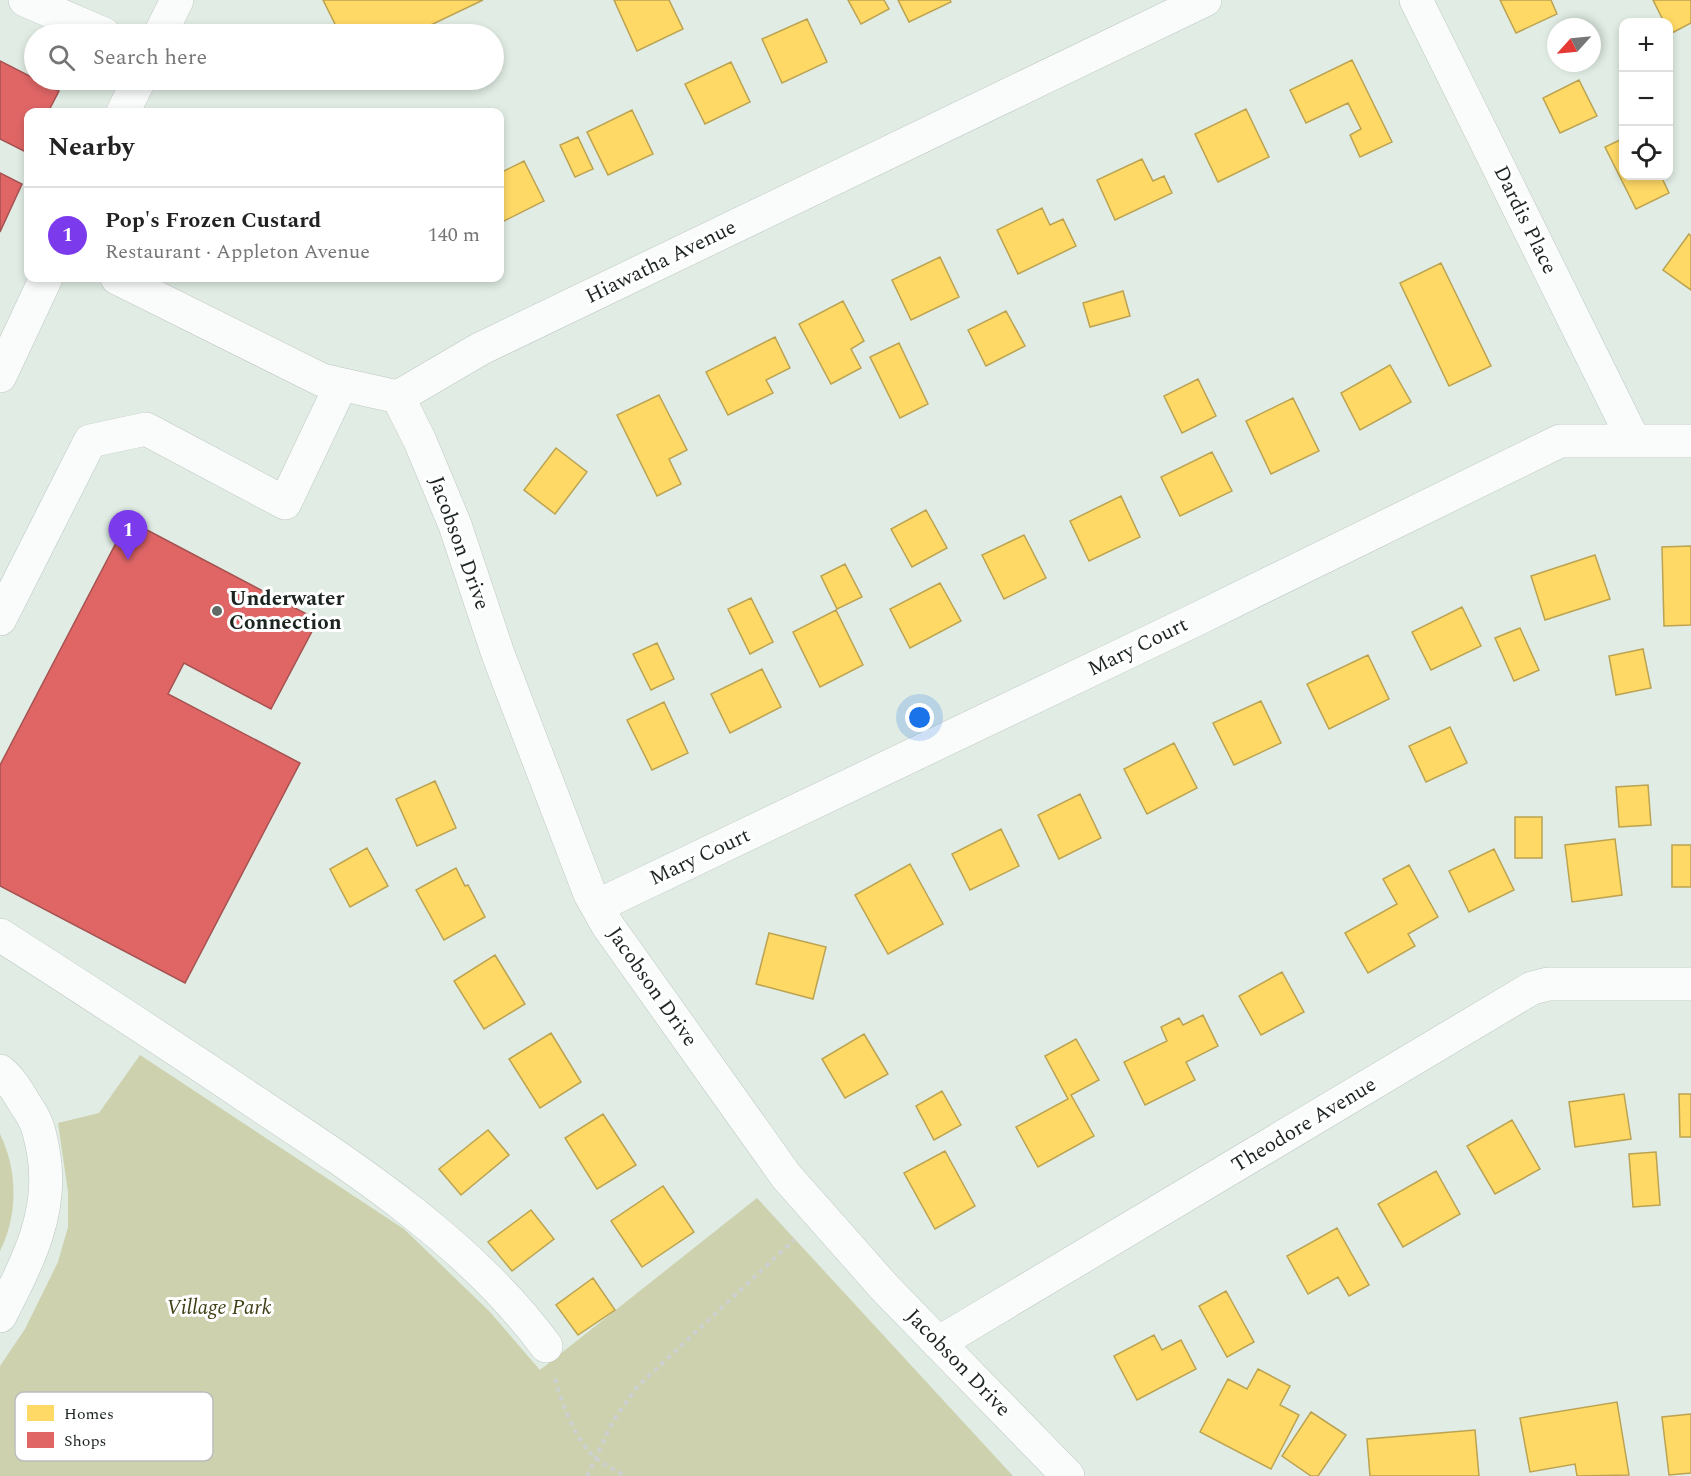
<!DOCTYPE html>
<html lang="en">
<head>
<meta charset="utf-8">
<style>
	:root { --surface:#fff; --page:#f2f2f2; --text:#222; --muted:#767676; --line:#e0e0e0; --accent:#7c3aed }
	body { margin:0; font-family:Spectral,serif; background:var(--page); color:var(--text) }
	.controls { position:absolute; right:18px; top:18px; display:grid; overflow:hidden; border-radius:12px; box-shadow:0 3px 9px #0003 }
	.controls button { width:54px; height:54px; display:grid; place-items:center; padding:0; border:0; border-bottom:2px solid var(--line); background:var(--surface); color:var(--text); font:30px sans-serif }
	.compass { position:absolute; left:1547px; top:18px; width:54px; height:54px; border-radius:50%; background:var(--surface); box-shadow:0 3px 9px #0003; rotate:243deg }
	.you { position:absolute; left:920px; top:718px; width:21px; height:21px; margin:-15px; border:4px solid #fff; border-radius:50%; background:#1a73e8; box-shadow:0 0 0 9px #1a73e833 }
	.badge { display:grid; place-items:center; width:39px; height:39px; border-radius:50%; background:var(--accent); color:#fff; font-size:20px; font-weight:700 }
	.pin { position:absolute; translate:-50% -50px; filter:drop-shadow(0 2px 3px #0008) }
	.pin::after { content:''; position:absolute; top:32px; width:21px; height:18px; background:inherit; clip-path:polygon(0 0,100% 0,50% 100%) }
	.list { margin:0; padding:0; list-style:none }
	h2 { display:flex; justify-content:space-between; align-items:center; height:78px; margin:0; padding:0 24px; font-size:26px }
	h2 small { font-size:20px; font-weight:400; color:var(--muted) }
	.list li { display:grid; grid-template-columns:39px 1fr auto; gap:18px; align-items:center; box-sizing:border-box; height:96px; padding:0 24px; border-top:2px solid var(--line) }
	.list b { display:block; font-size:22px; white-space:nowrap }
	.list p { margin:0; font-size:20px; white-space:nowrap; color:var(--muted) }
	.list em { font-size:20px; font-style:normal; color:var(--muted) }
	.icon { flex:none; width:33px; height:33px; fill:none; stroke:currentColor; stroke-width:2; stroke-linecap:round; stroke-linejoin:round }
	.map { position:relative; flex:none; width:1691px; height:1476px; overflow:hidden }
	.search { position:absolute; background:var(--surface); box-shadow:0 3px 9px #0003; left:24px; top:24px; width:480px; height:66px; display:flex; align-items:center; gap:15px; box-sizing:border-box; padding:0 21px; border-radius:33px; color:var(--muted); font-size:22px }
	.panel { position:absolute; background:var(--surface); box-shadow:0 3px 9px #0003; left:24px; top:108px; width:480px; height:174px; border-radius:12px }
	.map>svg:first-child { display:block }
	.green { fill:#cdd1ae }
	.homes { fill:#ffd966; stroke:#bba351; stroke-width:1.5 }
	.shops { fill:#e06666; stroke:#a55251; stroke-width:1.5 }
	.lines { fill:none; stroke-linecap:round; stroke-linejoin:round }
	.minor-casing { stroke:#bec8c2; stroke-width:34 }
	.major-casing { stroke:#bec8c2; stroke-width:34 }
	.path { stroke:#ccd0ce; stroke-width:4; stroke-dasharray:4.5 4.5; stroke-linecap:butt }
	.minor { stroke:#fafcfb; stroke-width:33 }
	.major { stroke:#fafcfb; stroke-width:33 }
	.poi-dot { fill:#616a64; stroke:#fff; stroke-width:2 }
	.labels { text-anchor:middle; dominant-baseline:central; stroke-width:6; stroke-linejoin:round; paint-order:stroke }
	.street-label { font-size:21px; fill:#1c241f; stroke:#fff }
	.poi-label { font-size:21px; font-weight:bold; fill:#1c241f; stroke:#fff; text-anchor:start }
	.park-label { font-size:21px; font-style:italic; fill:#413f15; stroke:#fff }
	.key { fill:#fff; stroke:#bbbdbc; stroke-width:1.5 }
	.key-label { font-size:16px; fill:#1c241f }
</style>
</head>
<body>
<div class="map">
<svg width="1691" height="1476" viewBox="0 0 1691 1476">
	<rect width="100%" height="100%" fill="#e0ece4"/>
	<path class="green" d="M140 1055 404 1229 490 1312 540 1370 757 1198 1013 1476H0V1366L25 1329 58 1262 68 1227V1192L58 1123 99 1113Z
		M0 1134C18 1171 18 1215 0 1251Z"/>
	<path class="homes" d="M323 0H483L412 34H340Z
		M614 0H669L683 29 637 51Z
		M848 0H884L889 9 861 24Z
		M898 0H950L951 2 909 22Z
		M1500 0H1551L1557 14 1516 33Z
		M1653 0H1691V23L1670 34 1668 22H1664Z
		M807 19 827 62 782 83 762 39Z
		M1352 60 1392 142 1360 157 1350 135 1361 129 1348 103 1306 123 1290 90Z
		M731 62 750 102 705 124 685 84Z
		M1579 80 1597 116 1560 133 1543 98Z
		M1246 109 1269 157 1218 182 1195 134Z
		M632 110 653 154 608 175 587 132Z
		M578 137 593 169 575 177 560 145Z
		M1624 138V176H1661L1669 193 1636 209 1605 147Z
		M1142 159 1153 181 1164 176 1172 193 1115 220 1097 180Z
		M524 161 544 201 500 223V173Z
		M1042 208 1050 225 1063 219 1076 246 1018 274 997 230Z
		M1689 234 1691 236V290L1663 270Z
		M940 257 959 297 911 320 892 280Z
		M1441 263 1491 366 1449 386 1400 283Z
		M1123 291 1130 316 1090 327 1083 303Z
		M843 301 864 341 851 349 861 368 831 384 799 324Z
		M1006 311 1025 346 986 366 968 330Z
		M775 337 790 368 766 380 773 393 728 415 706 372Z
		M899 343 928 404 900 418 870 357Z
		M1390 365 1411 402 1360 430 1341 393Z
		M1198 379 1216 416 1182 433 1164 396Z
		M659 395 687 450 669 459 681 484 657 496 617 415Z
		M1293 398 1319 451 1271 474 1246 421Z
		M556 448 587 472 555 514 524 490Z
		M1212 452 1232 491 1180 516 1161 477Z
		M1121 496 1140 537 1089 561 1070 521Z
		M926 510 947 548 912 567 891 529Z
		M1024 535 1046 578 1004 599 982 555Z
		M1691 546V625L1664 626 1662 547Z
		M1595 555 1610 599 1545 620 1531 576Z
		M845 564 862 597 837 609 821 576Z
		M940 583 961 621 910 648 890 609Z
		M751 598 773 642 750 654 728 609Z
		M1462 607 1481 646 1431 670 1412 632Z
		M836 610 863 665 820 687 793 632Z
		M1520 628 1539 670 1514 681 1495 638Z
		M657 643 674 679 651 690 633 654Z
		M1643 649 1651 688 1616 695 1609 656Z
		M1368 655 1389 699 1329 729 1307 684Z
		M762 669 781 707 730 733 711 694Z
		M1261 701 1281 743 1234 765 1213 723Z
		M664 702 688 753 652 770 627 720Z
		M1450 727 1467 763 1426 782 1409 746Z
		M1174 743 1197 788 1147 814 1124 769Z
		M435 781 456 828 417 846 396 799Z
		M1648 785 1651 825 1619 827 1616 787Z
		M1080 794 1101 838 1059 859 1038 815Z
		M1515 817H1542V858H1515Z
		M1001 829 1019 866 970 890 952 854Z
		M1615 839 1622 895 1572 902 1565 845Z
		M1672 845H1691V887H1672Z
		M367 848 388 886 350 907 330 869Z
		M1494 849 1514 890 1469 912 1449 871Z
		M910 864 943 924 888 954 855 895Z
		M1409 865 1438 917 1408 934 1415 946 1368 973 1345 933 1397 904 1383 879Z
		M456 868 465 886 468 885 485 917 444 940 416 890Z
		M769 933 826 947 813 999 756 984Z
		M495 955 525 1004 484 1029 454 981Z
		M1282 972 1304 1012 1261 1035 1239 996Z
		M1203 1015 1218 1046 1186 1062 1195 1080 1145 1105 1124 1062 1167 1041 1161 1027 1179 1018 1183 1025Z
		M551 1033 581 1082 540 1108 509 1059Z
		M864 1034 888 1074 845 1098 822 1059Z
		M1076 1039 1099 1080 1071 1095 1094 1136 1038 1167 1016 1127 1068 1099 1045 1056Z
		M942 1091 961 1125 934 1140 916 1106Z
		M1624 1094 1631 1139 1575 1147 1569 1102Z
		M1679 1094H1691V1137H1680Z
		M603 1114 636 1165 597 1189 565 1138Z
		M1512 1120 1540 1169 1495 1194 1467 1146Z
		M488 1130 509 1155 461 1195 439 1169Z
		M945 1151 975 1206 935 1229 904 1173Z
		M1656 1152 1660 1205 1633 1207 1629 1154Z
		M1436 1171 1460 1214 1403 1247 1378 1204Z
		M663 1186 694 1232 642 1267 611 1221Z
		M531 1210 554 1239 512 1271 488 1242Z
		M1337 1228 1369 1285 1349 1296 1338 1277 1308 1294 1287 1256Z
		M593 1278 615 1310 578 1335 556 1305Z
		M1226 1291 1254 1342 1227 1357 1199 1306Z
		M1154 1335 1162 1350 1181 1340 1196 1369 1137 1400 1114 1356Z
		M1258 1369 1290 1386 1280 1405 1299 1415 1271 1469 1200 1432 1228 1379 1247 1389Z
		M1617 1402 1629 1475 1577 1476 1575 1464 1530 1472 1520 1418Z
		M1311 1412 1346 1435 1318 1476H1311L1282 1456Z
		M1691 1414V1473L1669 1475 1662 1417Z
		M1475 1430 1479 1476H1370L1367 1439Z"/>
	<path class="shops" d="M0 61 59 91 48 112H28V153L0 139Z
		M0 173 22 184 0 232Z
		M128 520 318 620 271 709 184 663 168 694 300 763 185 983 0 886V765Z"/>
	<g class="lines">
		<g class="minor-casing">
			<path id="minor" d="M25 0 104 34
				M1416 0 1634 441
				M117 278 322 380 398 397 480 349 1205 0
				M398 397 420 441 455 525 498 654 590 894 608 926 786 1176 885 1288 1068 1476
				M0 619 90 441 146 429 285 503 341 385
				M597 906 1195 620 1560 441H1691
				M0 935C86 990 171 1045 255 1102 359 1171 471 1244 546 1346
				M0 1071C11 1080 18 1092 25 1104 37 1121 39 1129 43 1150 55 1211 27 1263 0 1316
				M938 1343 1532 988 1548 984H1691"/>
		</g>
		<g class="major-casing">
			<path id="major" d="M160 34 177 0
				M123 112 139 80
				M0 376 46 278"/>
		</g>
		<path class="path" d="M555 1379C561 1402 577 1444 597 1459 605 1466 616 1470 626 1476
			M587 1476 613 1421 638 1386 794 1240"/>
		<use href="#minor" class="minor"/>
		<use href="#major" class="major"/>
	</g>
	<circle class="poi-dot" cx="217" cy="611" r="6"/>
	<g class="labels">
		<g class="street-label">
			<text transform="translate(1525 220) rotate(64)">Dardis Place</text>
			<text transform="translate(661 262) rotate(-26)">Hiawatha Avenue</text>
			<text transform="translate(459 543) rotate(70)">Jacobson Drive</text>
			<text transform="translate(1138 647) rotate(-26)">Mary Court</text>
			<text transform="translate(700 857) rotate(-25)">Mary Court</text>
			<text transform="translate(652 987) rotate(55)">Jacobson Drive</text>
			<text transform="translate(1304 1125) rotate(-31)">Theodore Avenue</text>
			<text transform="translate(958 1363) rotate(46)">Jacobson Drive</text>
		</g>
		<g class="poi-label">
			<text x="229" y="599">Underwater<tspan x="229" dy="24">Connection</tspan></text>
		</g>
		<g class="park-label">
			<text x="219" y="1308">Village Park</text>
		</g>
	</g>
	<rect x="15" y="1392" width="198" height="69" rx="9" class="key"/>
	<rect x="27" y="1405" width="27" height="16" fill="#ffd966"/>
	<rect x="27" y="1432" width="27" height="16" fill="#e06666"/>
	<g class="key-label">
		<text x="64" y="1419">Homes</text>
		<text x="64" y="1446">Shops</text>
	</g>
</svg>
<div class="controls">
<button>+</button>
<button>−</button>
<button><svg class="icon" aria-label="locate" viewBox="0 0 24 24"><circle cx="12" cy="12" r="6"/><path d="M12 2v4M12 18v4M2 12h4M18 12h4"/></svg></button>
</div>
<svg class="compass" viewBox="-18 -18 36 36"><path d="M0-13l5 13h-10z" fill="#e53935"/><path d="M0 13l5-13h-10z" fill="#767676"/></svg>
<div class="you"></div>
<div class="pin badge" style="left:128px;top:560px">1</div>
<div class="search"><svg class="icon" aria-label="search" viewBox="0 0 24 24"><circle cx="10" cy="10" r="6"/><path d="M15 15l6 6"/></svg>Search here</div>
<section class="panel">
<h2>Nearby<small></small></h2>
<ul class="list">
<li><span class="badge">1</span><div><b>Pop's Frozen Custard</b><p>Restaurant · Appleton Avenue</p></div><em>140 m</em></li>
</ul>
</section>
</div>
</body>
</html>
